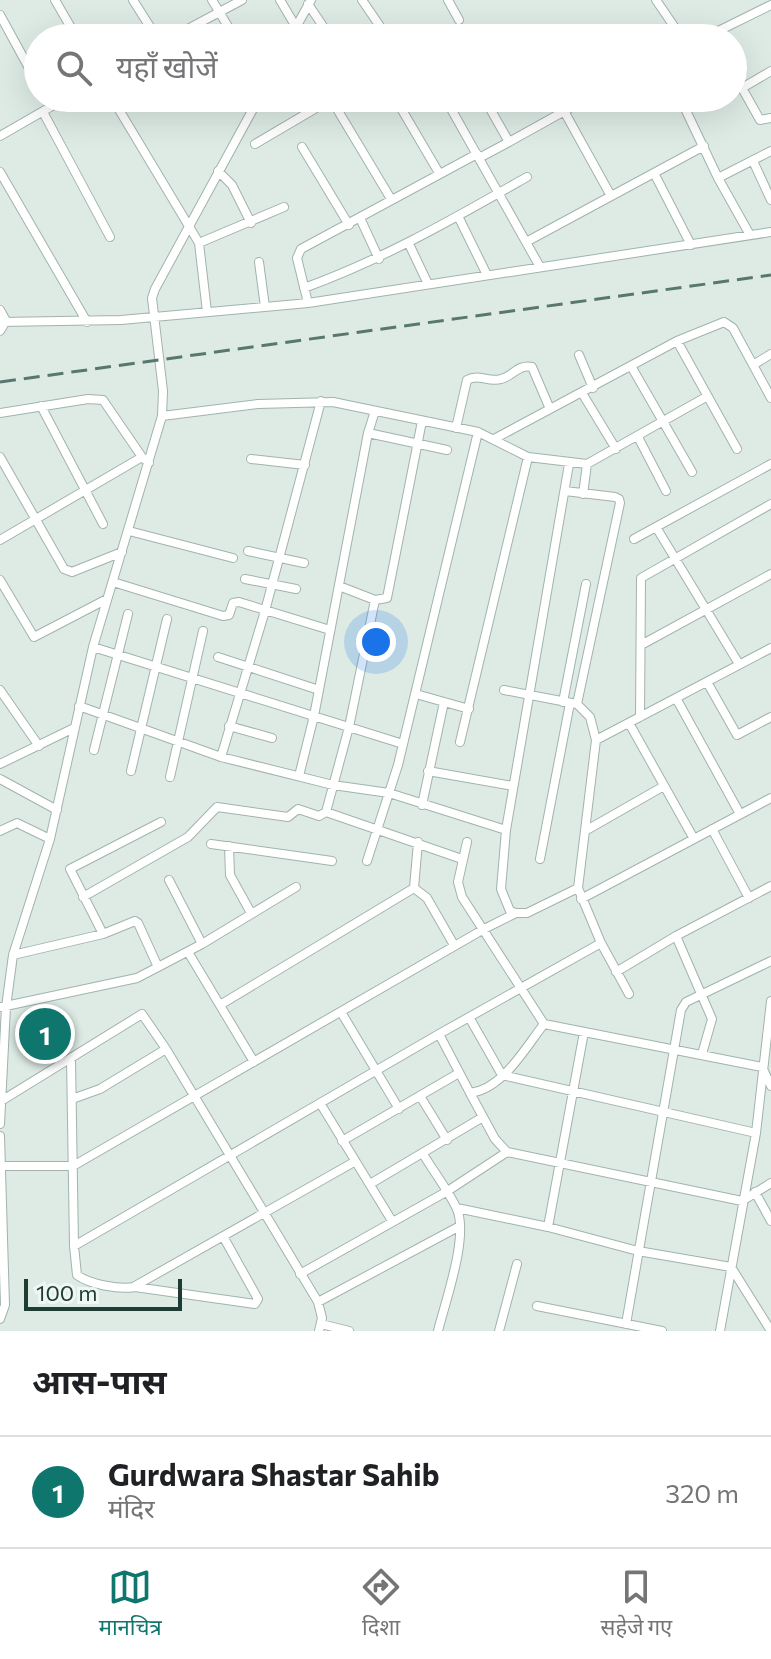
<!DOCTYPE html>
<html lang="hi">
<head>
<meta charset="utf-8">
<style>
	:root { --surface:#fff; --page:#f2f2f2; --text:#202124; --muted:#757577; --line:#e0e0e0; --accent:#0f766e }
	body { margin:0; font-family:Commissioner,"Noto Sans Devanagari",sans-serif; background:var(--page); color:var(--text) }
	.scale { position:absolute; left:24px; bottom:20px; width:158px; box-sizing:border-box; padding-left:8px; border:4px solid #1e3b34; border-top:0; font-size:22px; line-height:28px; white-space:nowrap; color:#1e3b34; -webkit-text-stroke:6px #eef7f3; paint-order:stroke }
	.you { position:absolute; left:376px; top:642px; width:28px; height:28px; margin:-20px; border:6px solid #fff; border-radius:50%; background:#1a73e8; box-shadow:0 0 0 12px #1a73e833 }
	.badge { display:grid; place-items:center; width:52px; height:52px; border-radius:50%; background:var(--accent); color:#fff; font-size:26px; font-weight:700 }
	.pin { position:absolute; translate:-50% -50%; border:4px solid #fff; box-shadow:0 2px 8px #0006 }
	.list { margin:0; padding:0; list-style:none }
	h2 { display:flex; justify-content:space-between; align-items:center; height:104px; margin:0; padding:0 32px; font-size:34px }
	h2 small { font-size:26px; font-weight:400; color:var(--muted) }
	.list li { display:grid; grid-template-columns:52px 1fr auto; gap:24px; align-items:center; box-sizing:border-box; height:112px; padding:0 32px; border-top:2px solid var(--line) }
	.list b { display:block; font-size:30px; white-space:nowrap }
	.list p { margin:0; font-size:26px; white-space:nowrap; color:var(--muted) }
	.list em { font-size:26px; font-style:normal; color:var(--muted) }
	.icon { flex:none; width:44px; height:44px; fill:none; stroke:currentColor; stroke-width:2; stroke-linecap:round; stroke-linejoin:round }
	.map { position:relative; flex:none; width:771px; height:1331px; overflow:hidden }
	.search { position:absolute; background:var(--surface); box-shadow:0 8px 32px #0002; left:24px; right:24px; top:24px; height:88px; display:flex; align-items:center; gap:20px; box-sizing:border-box; padding:0 28px; border-radius:44px; color:var(--muted); font-size:30px }
	.sheet { height:216px; background:var(--surface) }
	nav { display:flex; justify-content:space-around; align-items:center; box-sizing:border-box; height:112px; border-top:2px solid var(--line); background:var(--surface); font-size:22px; color:var(--muted) }
	nav a { display:grid; justify-items:center; gap:4px }
	nav .on { color:var(--accent) }
	.map>svg:first-child { display:block }
	.lines { fill:none; stroke-linecap:round; stroke-linejoin:round }
	.street-casing { stroke:#a1b3ac; stroke-width:10 }
	.street { stroke:#fff; stroke-width:8 }
	.rail { stroke:#58776f; stroke-width:3; stroke-dasharray:16 8; stroke-linecap:butt }
</style>
</head>
<body>
<div class="map">
<svg width="771" height="1331" viewBox="0 0 771 1331">
	<rect width="100%" height="100%" fill="#deebe5"/>
	<g class="lines">
		<g class="street-casing">
			<path id="street" d="M55 0 77 38
				M133 0 157 38
				M212 0 235 38
				M280 0 296 27
				M362 0 388 38
				M448 0 459 20
				M656 0 682 38
				M308 4 331 38
				M0 15 35 79
				M171 38 242 0
				M290 38 311 0
				M704 38 771 5
				M733 72 760 120 771 118
				M742 88 771 71
				M112 98 199 243 207 312
				M191 98 195 104
				M395 98 439 173
				M445 98 540 267
				M680 98 718 178 750 235
				M564 111 611 196
				M43 112 110 237
				M0 136 66 98
				M509 142 588 98
				M255 144 328 101 334 104 391 199
				M302 147 349 225
				M479 158 509 142 484 98
				M753 161 771 200
				M218 171 232 185 251 223
				M0 172 87 322
				M654 173 691 245
				M718 178 771 151
				M458 216 487 275
				M360 218 379 259
				M526 242 704 146
				M199 243 284 207
				M409 244 428 284
				M259 262 265 307
				M304 288C384 259 453 219 527 177
				M308 303 297 258 301 249 477 154
				M0 310 6 321 0 331
				M0 322 121 320 308 303 771 232
				M677 341 737 449
				M579 355 593 388
				M753 365 771 354
				M631 366 692 472
				M582 393 616 449
				M41 406 103 524
				M0 413 88 399 103 400 142 457
				M162 416 258 404 333 402 478 432 528 457 587 464 706 397
				M456 428 467 380C479 373 488 383 501 379 513 376 518 364 532 367L550 409
				M368 433 447 450
				M638 437 666 491
				M494 439 677 341 724 322 733 328 771 398
				M0 457 64 569 72 572 122 552
				M251 459 305 465
				M565 491 615 497 619 499 620 503 577 704
				M583 494 587 464
				M656 527 739 664
				M129 531 233 558
				M634 539 771 464
				M0 540 142 457 149 463
				M248 551 304 563
				M245 579 296 589
				M0 580 34 637 107 599
				M113 582 223 616 229 615 233 603 239 602 330 630
				M339 586 375 600 387 598 422 421
				M641 645 771 574
				M93 647 403 744
				M218 657 319 690
				M707 682 737 735 771 717
				M0 690 39 746
				M504 690 577 704 590 717 596 740 578 888 601 943 629 994
				M416 694 469 709
				M676 698 740 814
				M563 702 586 584
				M79 706 221 757 333 785 389 793 506 830
				M640 717 641 578 771 504
				M629 723 694 839
				M229 726 272 738
				M596 740 771 648
				M460 742 528 457
				M94 750 128 614
				M221 757 265 611 321 401
				M0 764 74 728
				M131 771 167 619
				M428 771 513 786
				M299 776 314 716 368 433 375 411
				M170 777 203 631
				M0 779 57 810
				M422 805 444 702
				M326 812 462 859
				M712 829 749 898
				M0 831 17 823 50 839
				M585 831 664 786
				M467 842 458 882 462 897 544 1024 762 1067 771 1086
				M211 844 332 861
				M229 846 230 875 251 913
				M540 859 570 703
				M367 861 398 765 478 432
				M169 880 202 944
				M414 888 418 842
				M83 897 188 837 217 807 288 817 298 809 319 816 326 812 349 727 375 600
				M581 899 771 798
				M516 913 510 911 501 889 506 830 569 464
				M103 934 70 869 161 822
				M676 936 712 1019 702 1054
				M188 952 254 1062
				M13 955 103 934 135 921 138 923 158 967
				M616 972 676 936 771 886
				M220 1005 414 888 427 898 454 945
				M1 1007 137 978 202 944 296 887
				M341 1012 399 1109
				M469 1017 502 1075 756 1133
				M439 1034 470 1093C503 1089 525 1048 544 1024
				M71 1058 74 1246 77 1275C89 1284 119 1290 135 1287L255 1304 258 1299 224 1238
				M420 1096 447 1140
				M72 1099 100 1089 166 1049
				M1 1101 142 1014 166 1049 318 1302 322 1318 319 1331
				M320 1103 392 1221
				M0 1124 6 1007 13 955 50 839 93 647 162 416 163 391 152 298 155 289 259 98
				M0 1136 5 1305 0 1319
				M342 1141 459 1073
				M507 1152 742 1201 771 1183
				M423 1154C434 1172 447 1189 456 1207 470 1234 445 1302 438 1331
				M1 1166H73L484 929 516 913H527L578 888
				M370 1184 483 1117
				M755 1192 771 1221
				M457 1208 548 1227 638 1251 731 1267 771 1331
				M548 1227 584 1032
				M74 1246 439 1034 601 943
				M300 1274 446 1192 507 1152 495 1139 470 1093
				M135 1286 354 1162
				M318 1302 460 1226
				M537 1306 662 1331
				M321 1324 349 1331
				M626 1324 681 1010 686 1002 771 961
				M499 1331 517 1264
				M720 1331 756 1133 771 1001"/>
		</g>
		<use href="#street" class="street"/>
		<path class="rail" d="M0 382 771 275"/>
	</g>
</svg>
<div class="scale">100 m</div>
<div class="you"></div>
<div class="pin badge" style="left:45px;top:1034px">1</div>
<div class="search"><svg class="icon" aria-label="search" viewBox="0 0 24 24"><circle cx="10" cy="10" r="6"/><path d="M15 15l6 6"/></svg>यहाँ खोजें</div>
</div>
<section class="sheet">
<h2>आस-पास<small></small></h2>
<ul class="list">
<li><span class="badge">1</span><div><b>Gurdwara Shastar Sahib</b><p>मंदिर</p></div><em>320 m</em></li>
</ul>
</section>
<nav>
<a class="on"><svg class="icon" aria-label="map" viewBox="0 0 24 24"><path d="M3 6l6-2 6 2 6-2v14l-6 2-6-2-6 2zM9 4v14M15 6v14"/></svg>मानचित्र</a>
<a><svg class="icon" aria-label="directions" viewBox="0 0 24 24"><path d="M12 3l9 9-9 9-9-9zM9 14v-3h6M13 9l2 2-2 2"/></svg>दिशा</a>
<a><svg class="icon" aria-label="saved" viewBox="0 0 24 24"><path d="M7 4h10v16l-5-4-5 4z"/></svg>सहेजे गए</a>
</nav>
</body>
</html>
